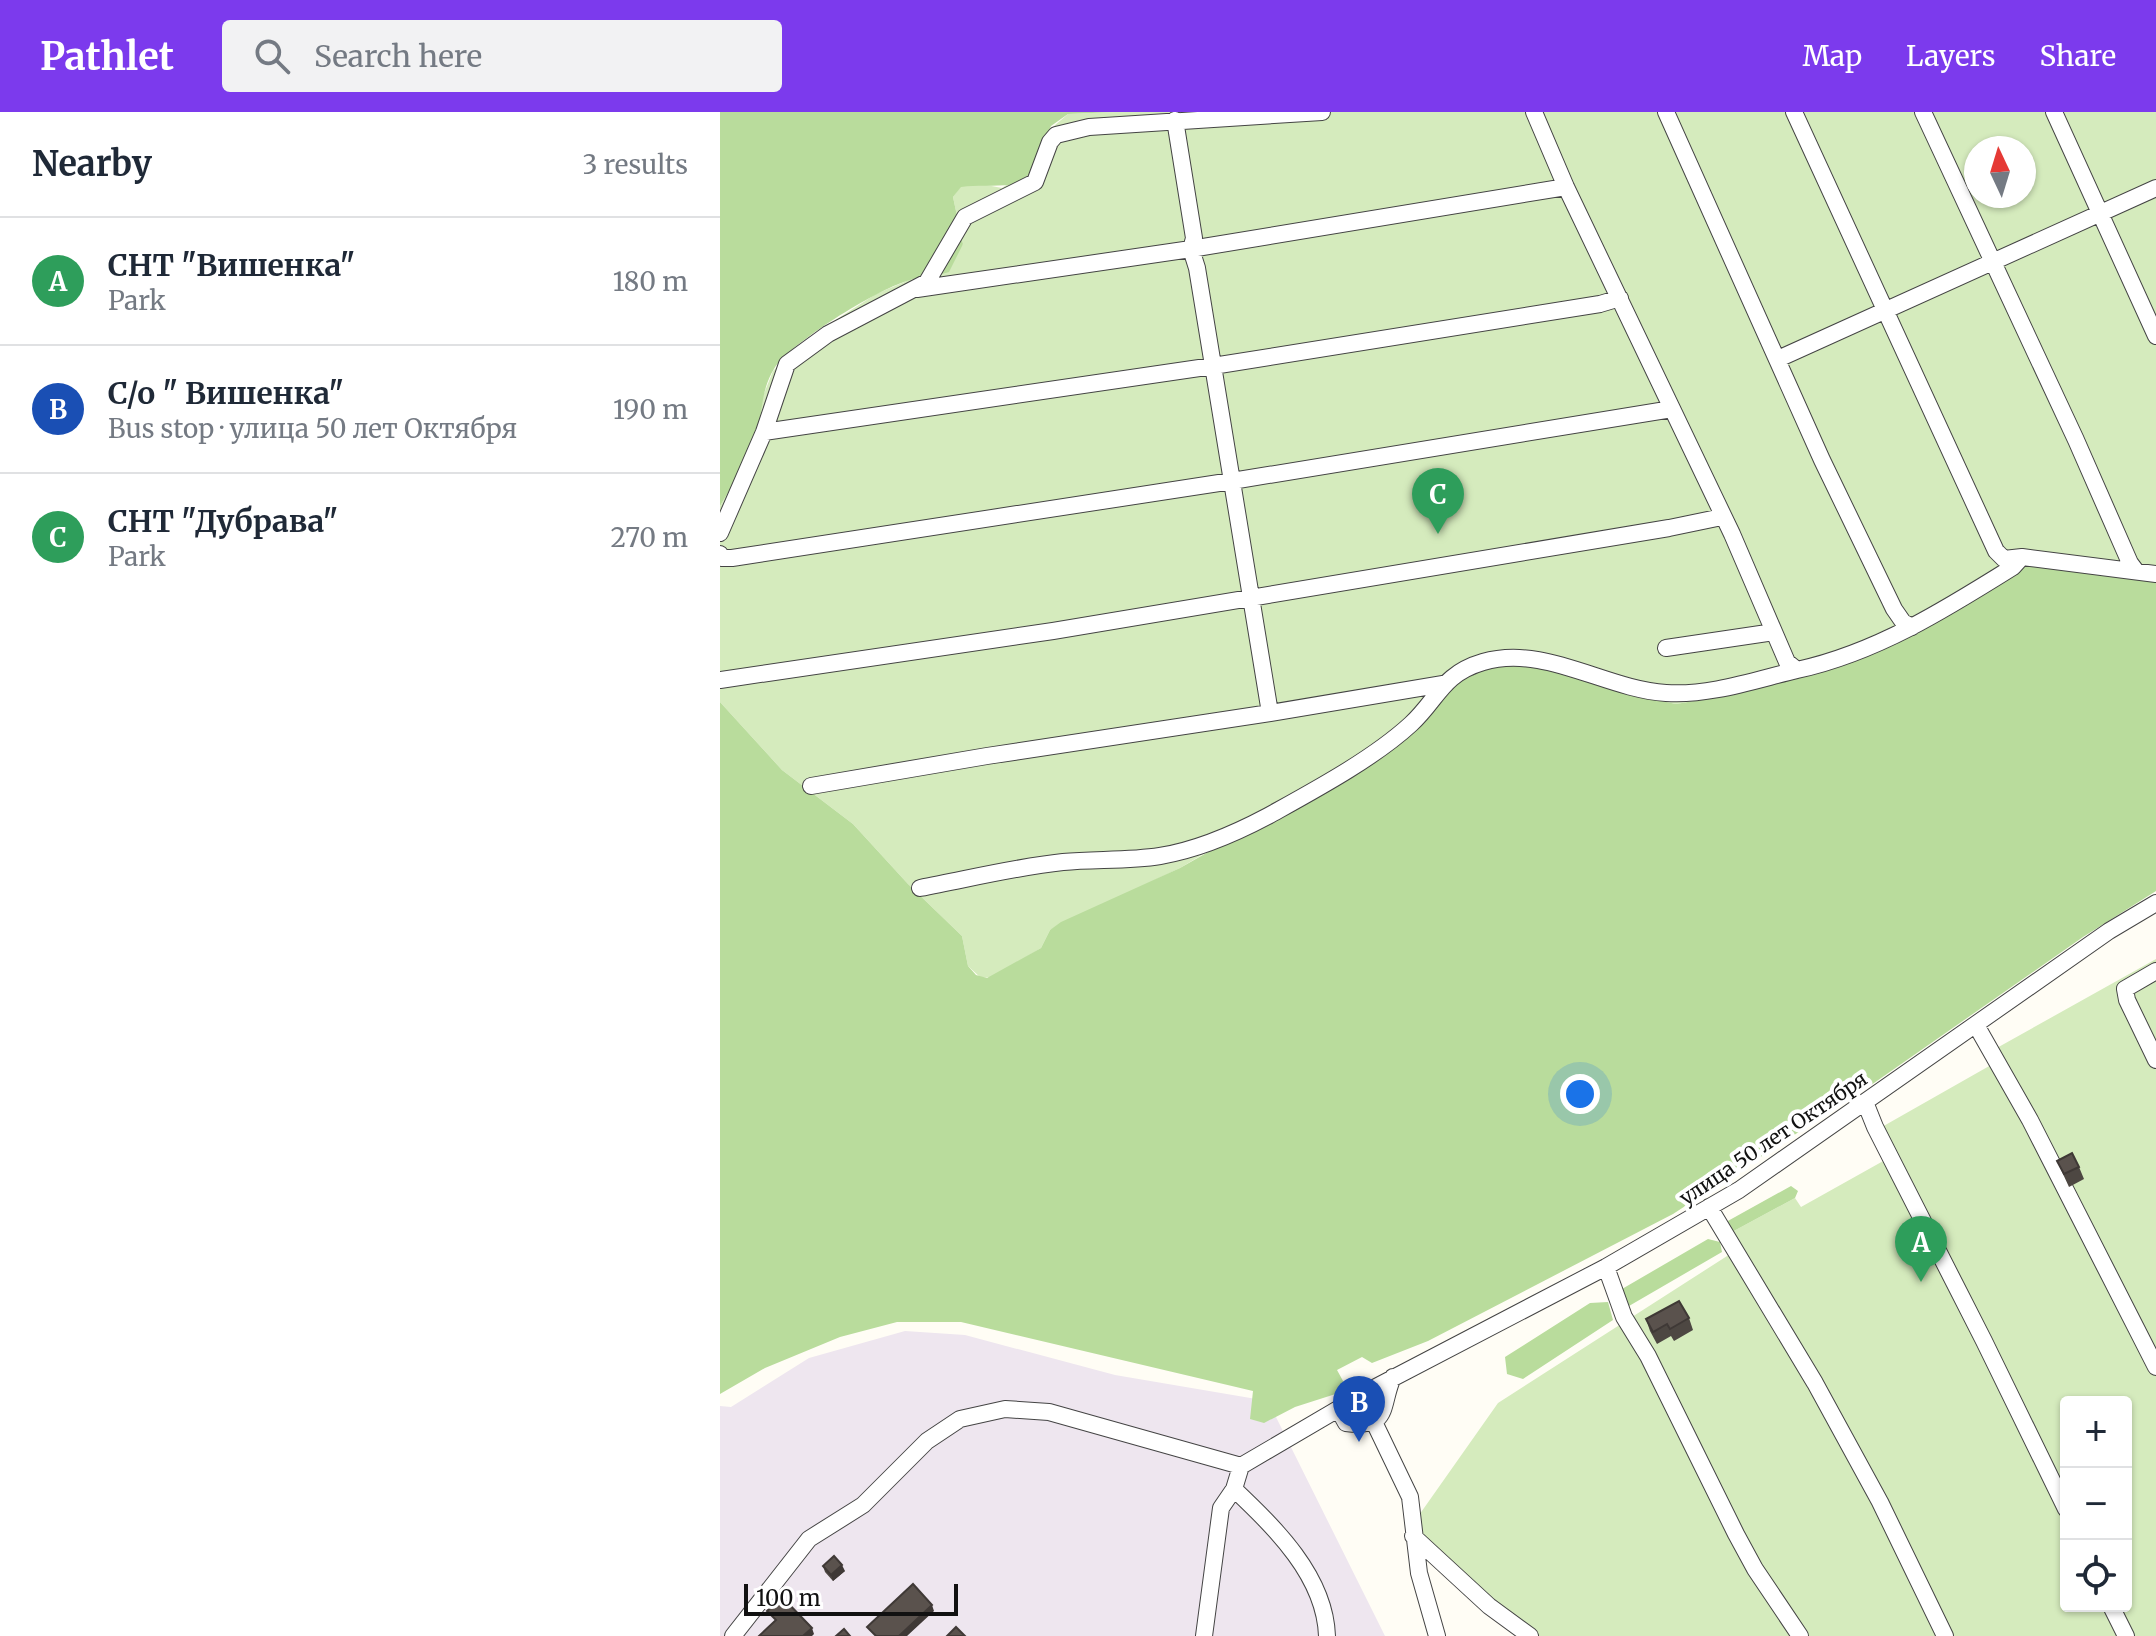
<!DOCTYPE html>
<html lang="en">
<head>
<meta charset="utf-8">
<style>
	:root { --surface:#fff; --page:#f2f2f3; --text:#1f2937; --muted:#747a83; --line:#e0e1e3; --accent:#7c3aed }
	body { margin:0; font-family:Merriweather,serif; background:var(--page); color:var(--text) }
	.controls { position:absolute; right:24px; bottom:24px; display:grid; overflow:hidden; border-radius:8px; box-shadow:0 2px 6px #0004 }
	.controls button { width:72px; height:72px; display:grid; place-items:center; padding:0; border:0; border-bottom:2px solid var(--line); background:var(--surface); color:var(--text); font:40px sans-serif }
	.compass { position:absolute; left:1244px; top:24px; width:72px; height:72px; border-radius:50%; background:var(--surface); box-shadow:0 2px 6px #0004; rotate:356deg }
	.scale { position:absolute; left:24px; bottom:20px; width:214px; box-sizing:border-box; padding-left:8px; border:4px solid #111; border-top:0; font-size:22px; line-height:28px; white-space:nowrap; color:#111; -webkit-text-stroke:6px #fff; paint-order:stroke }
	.you { position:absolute; left:860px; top:982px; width:28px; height:28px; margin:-20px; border:6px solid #fff; border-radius:50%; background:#1a73e8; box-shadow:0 0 0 12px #1a73e833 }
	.badge { display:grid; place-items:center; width:52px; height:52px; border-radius:50%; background:var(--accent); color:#fff; font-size:26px; font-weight:700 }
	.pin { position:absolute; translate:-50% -66px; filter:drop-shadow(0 2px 4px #0008) }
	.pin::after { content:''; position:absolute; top:42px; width:28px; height:24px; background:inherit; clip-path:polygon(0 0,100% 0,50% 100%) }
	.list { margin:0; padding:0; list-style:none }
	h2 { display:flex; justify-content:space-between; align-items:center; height:104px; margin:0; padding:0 32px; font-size:34px }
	h2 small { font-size:26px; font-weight:400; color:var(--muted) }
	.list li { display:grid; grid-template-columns:52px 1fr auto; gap:24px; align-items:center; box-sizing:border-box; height:128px; padding:0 32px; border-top:2px solid var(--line) }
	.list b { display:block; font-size:30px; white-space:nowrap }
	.list p { margin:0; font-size:26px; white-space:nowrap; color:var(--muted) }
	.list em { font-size:26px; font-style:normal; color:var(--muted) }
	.icon { flex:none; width:44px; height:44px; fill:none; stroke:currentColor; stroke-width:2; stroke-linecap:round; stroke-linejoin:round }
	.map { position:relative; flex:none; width:1436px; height:1524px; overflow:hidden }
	header { display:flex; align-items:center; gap:48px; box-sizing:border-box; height:112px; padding:0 40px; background:var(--accent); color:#fff }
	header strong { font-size:38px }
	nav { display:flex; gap:44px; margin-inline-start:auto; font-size:28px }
	.search { width:560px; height:72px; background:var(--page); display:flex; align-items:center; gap:20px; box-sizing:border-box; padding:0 28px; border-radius:8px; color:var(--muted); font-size:30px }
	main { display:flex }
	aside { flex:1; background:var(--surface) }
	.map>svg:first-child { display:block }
	.industrial { fill:#eee6ef }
	.green { fill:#d5ebbd; fill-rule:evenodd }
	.forest { fill:#b9dc9c }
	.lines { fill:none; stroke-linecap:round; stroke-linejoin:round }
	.minor-casing { stroke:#444; stroke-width:18 }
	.minor { stroke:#fff; stroke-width:16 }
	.wall { fill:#4d4742 }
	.shaded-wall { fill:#3f3936 }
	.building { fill:#5a524d; stroke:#3f3936; stroke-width:2 }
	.labels { text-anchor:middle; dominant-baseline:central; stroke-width:8; stroke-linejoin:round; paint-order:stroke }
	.street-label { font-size:20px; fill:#111; stroke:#fff }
</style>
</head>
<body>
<header>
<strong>Pathlet</strong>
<div class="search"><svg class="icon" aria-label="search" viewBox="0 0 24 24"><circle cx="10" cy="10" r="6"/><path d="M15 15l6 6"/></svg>Search here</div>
<nav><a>Map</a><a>Layers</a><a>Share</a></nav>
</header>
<main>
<aside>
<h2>Nearby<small>3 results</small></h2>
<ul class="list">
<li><span class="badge" style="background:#2e9e5b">A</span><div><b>СНТ &quot;Вишенка&quot;</b><p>Park</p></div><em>180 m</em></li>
<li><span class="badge" style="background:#1a4fb4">B</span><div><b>С/о &quot; Вишенка&quot;</b><p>Bus stop · улица 50 лет Октября</p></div><em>190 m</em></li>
<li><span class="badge" style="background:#2e9e5b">C</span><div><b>СНТ &quot;Дубрава&quot;</b><p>Park</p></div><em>270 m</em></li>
</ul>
</aside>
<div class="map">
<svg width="1436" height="1524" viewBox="0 0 1436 1524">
	<rect width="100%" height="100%" fill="#fffdf5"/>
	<path class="industrial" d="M185 1219 245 1223 395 1263 548 1289 665 1524H0V1294L11 1295 89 1246Z"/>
	<path class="green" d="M396 0H1436V465L1021 581 956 592 922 585 694 616 460 756 330 818 321 836 273 865 261 866 248 854 242 824 188 772 133 712 62 658 0 590V394L34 335 43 284 53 259 86 227 156 182 189 168 216 165 243 132 233 85 241 74 261 72 282 76 313 55 327 20 348 2ZM1256 36H1304V84H1256Z
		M1436 847V1524H803L698 1422 697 1406 778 1291 1018 1137 1012 1120 1075 1086 1081 1095 1165 1048 1153 1020 1271 953 1266 942ZM1346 1290H1406V1494H1346Z"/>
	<path class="forest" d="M0 0H396L348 2 331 14 313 56 302 71C280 76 263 72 241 75L233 85 243 132 229 160C215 165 200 164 187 169 156 178 70 231 54 257 39 281 43 309 34 335 26 355 11 375 0 394Z
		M1308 451 1436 465V779L1363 825 1154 971 953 1102 708 1229 652 1251 642 1245 617 1258 628 1278 575 1295 544 1311 530 1307 533 1279 241 1210H177L120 1225 45 1256 0 1282V590L62 658 133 712 188 772 242 824 248 854 256 863 267 866 321 836 330 818 341 810 460 756 655 645 749 559 798 551 849 561 922 585 956 592 1021 581 1081 565Z
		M1071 1074 1078 1079 1075 1086 1012 1120 1006 1110Z
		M988 1127 1000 1130 1002 1140 909 1194 902 1177Z
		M888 1190 893 1208 803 1267 787 1262 785 1245 870 1191Z"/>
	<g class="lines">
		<g class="minor-casing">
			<path id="minor" d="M814 0 846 75 1012 422 1067 550 1077 558C1156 541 1226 497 1293 455L1302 445 1436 462
				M946 0 1102 348 1174 497 1183 510 1192 515
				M1074 0 1276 439 1284 447 1302 445
				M1203 0 1356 328 1410 451 1416 459
				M1334 0 1436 224
				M455 8 474 126 471 137 477 156 550 601 723 572
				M197 177 471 137 846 75
				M1058 247 1436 76
				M44 320 493 254 880 192 900 186
				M0 421 44 320 67 252 108 222 207 170 245 105 315 70 330 30 336 23 369 15 602 0
				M0 442 2 446H12L512 369 952 297
				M946 536 1054 520
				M0 568 333 519 949 416 1002 405
				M91 674 267 644 550 601
				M200 776C248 767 295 755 343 750 375 747 409 749 440 744 477 738 516 721 548 704 593 679 653 647 691 612 718 587 722 562 763 550 824 532 885 577 946 581 989 584 1035 568 1077 558
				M1436 859 1405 877 1407 888 1436 948
				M1256 913 1310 1008 1436 1255
				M1145 990 1155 1015 1264 1229 1346 1397
				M989 1095 1095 1271 1160 1390 1225 1524
				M886 1155 904 1205 928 1244 1016 1422 1035 1457 1080 1524
				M654 1276V1310L690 1385 699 1461 717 1524
				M625 1293 621 1302 626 1311C671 1317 660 1294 673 1265
				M514 1377C555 1416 605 1464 607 1524
				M693 1424 769 1494 810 1524
				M1391 1494 1406 1524
				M13 1524 89 1427 143 1393 207 1329 240 1307 285 1297 329 1300 521 1354
				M484 1524 501 1396 514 1377 521 1354 654 1276 886 1155 1019 1078 1389 819 1436 791"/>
		</g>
		<use href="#minor" class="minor"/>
	</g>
	<path class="wall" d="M1337 1049 1359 1055 1364 1067 1349 1075Z
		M969 1206 973 1218 954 1229 951 1224 937 1232 930 1219 926 1207Z
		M103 1454 125 1459 113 1469 105 1460Z"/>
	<path class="shaded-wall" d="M122 1453 125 1459 113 1469 111 1463Z
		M212 1493 214 1499 187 1524H179Z
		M92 1516 94 1522 92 1524H83Z"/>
	<path class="building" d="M1352 1041 1359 1055 1344 1062 1337 1049Z
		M959 1189 969 1206 950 1217 947 1212 933 1220 926 1207Z
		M114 1444 122 1453 111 1463 103 1454Z
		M193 1472 212 1493 179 1524H156L147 1515Z
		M62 1485 92 1516 83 1524H39L56 1508 47 1499Z
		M236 1515 245 1524H227Z
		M124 1517 130 1524H116Z"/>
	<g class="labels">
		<g class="street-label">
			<text transform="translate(1053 1026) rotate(-34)">улица 50 лет Октября</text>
		</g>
	</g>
</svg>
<div class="controls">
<button>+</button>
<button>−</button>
<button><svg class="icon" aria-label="locate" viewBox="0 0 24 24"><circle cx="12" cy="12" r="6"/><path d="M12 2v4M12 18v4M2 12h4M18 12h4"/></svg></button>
</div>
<svg class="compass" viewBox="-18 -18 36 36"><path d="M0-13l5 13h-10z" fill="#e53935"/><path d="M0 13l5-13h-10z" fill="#747a83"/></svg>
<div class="scale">100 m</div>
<div class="you"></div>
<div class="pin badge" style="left:1201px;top:1170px;background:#2e9e5b">A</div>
<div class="pin badge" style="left:639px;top:1330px;background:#1a4fb4">B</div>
<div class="pin badge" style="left:718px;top:422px;background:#2e9e5b">C</div>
</div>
</main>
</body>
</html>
